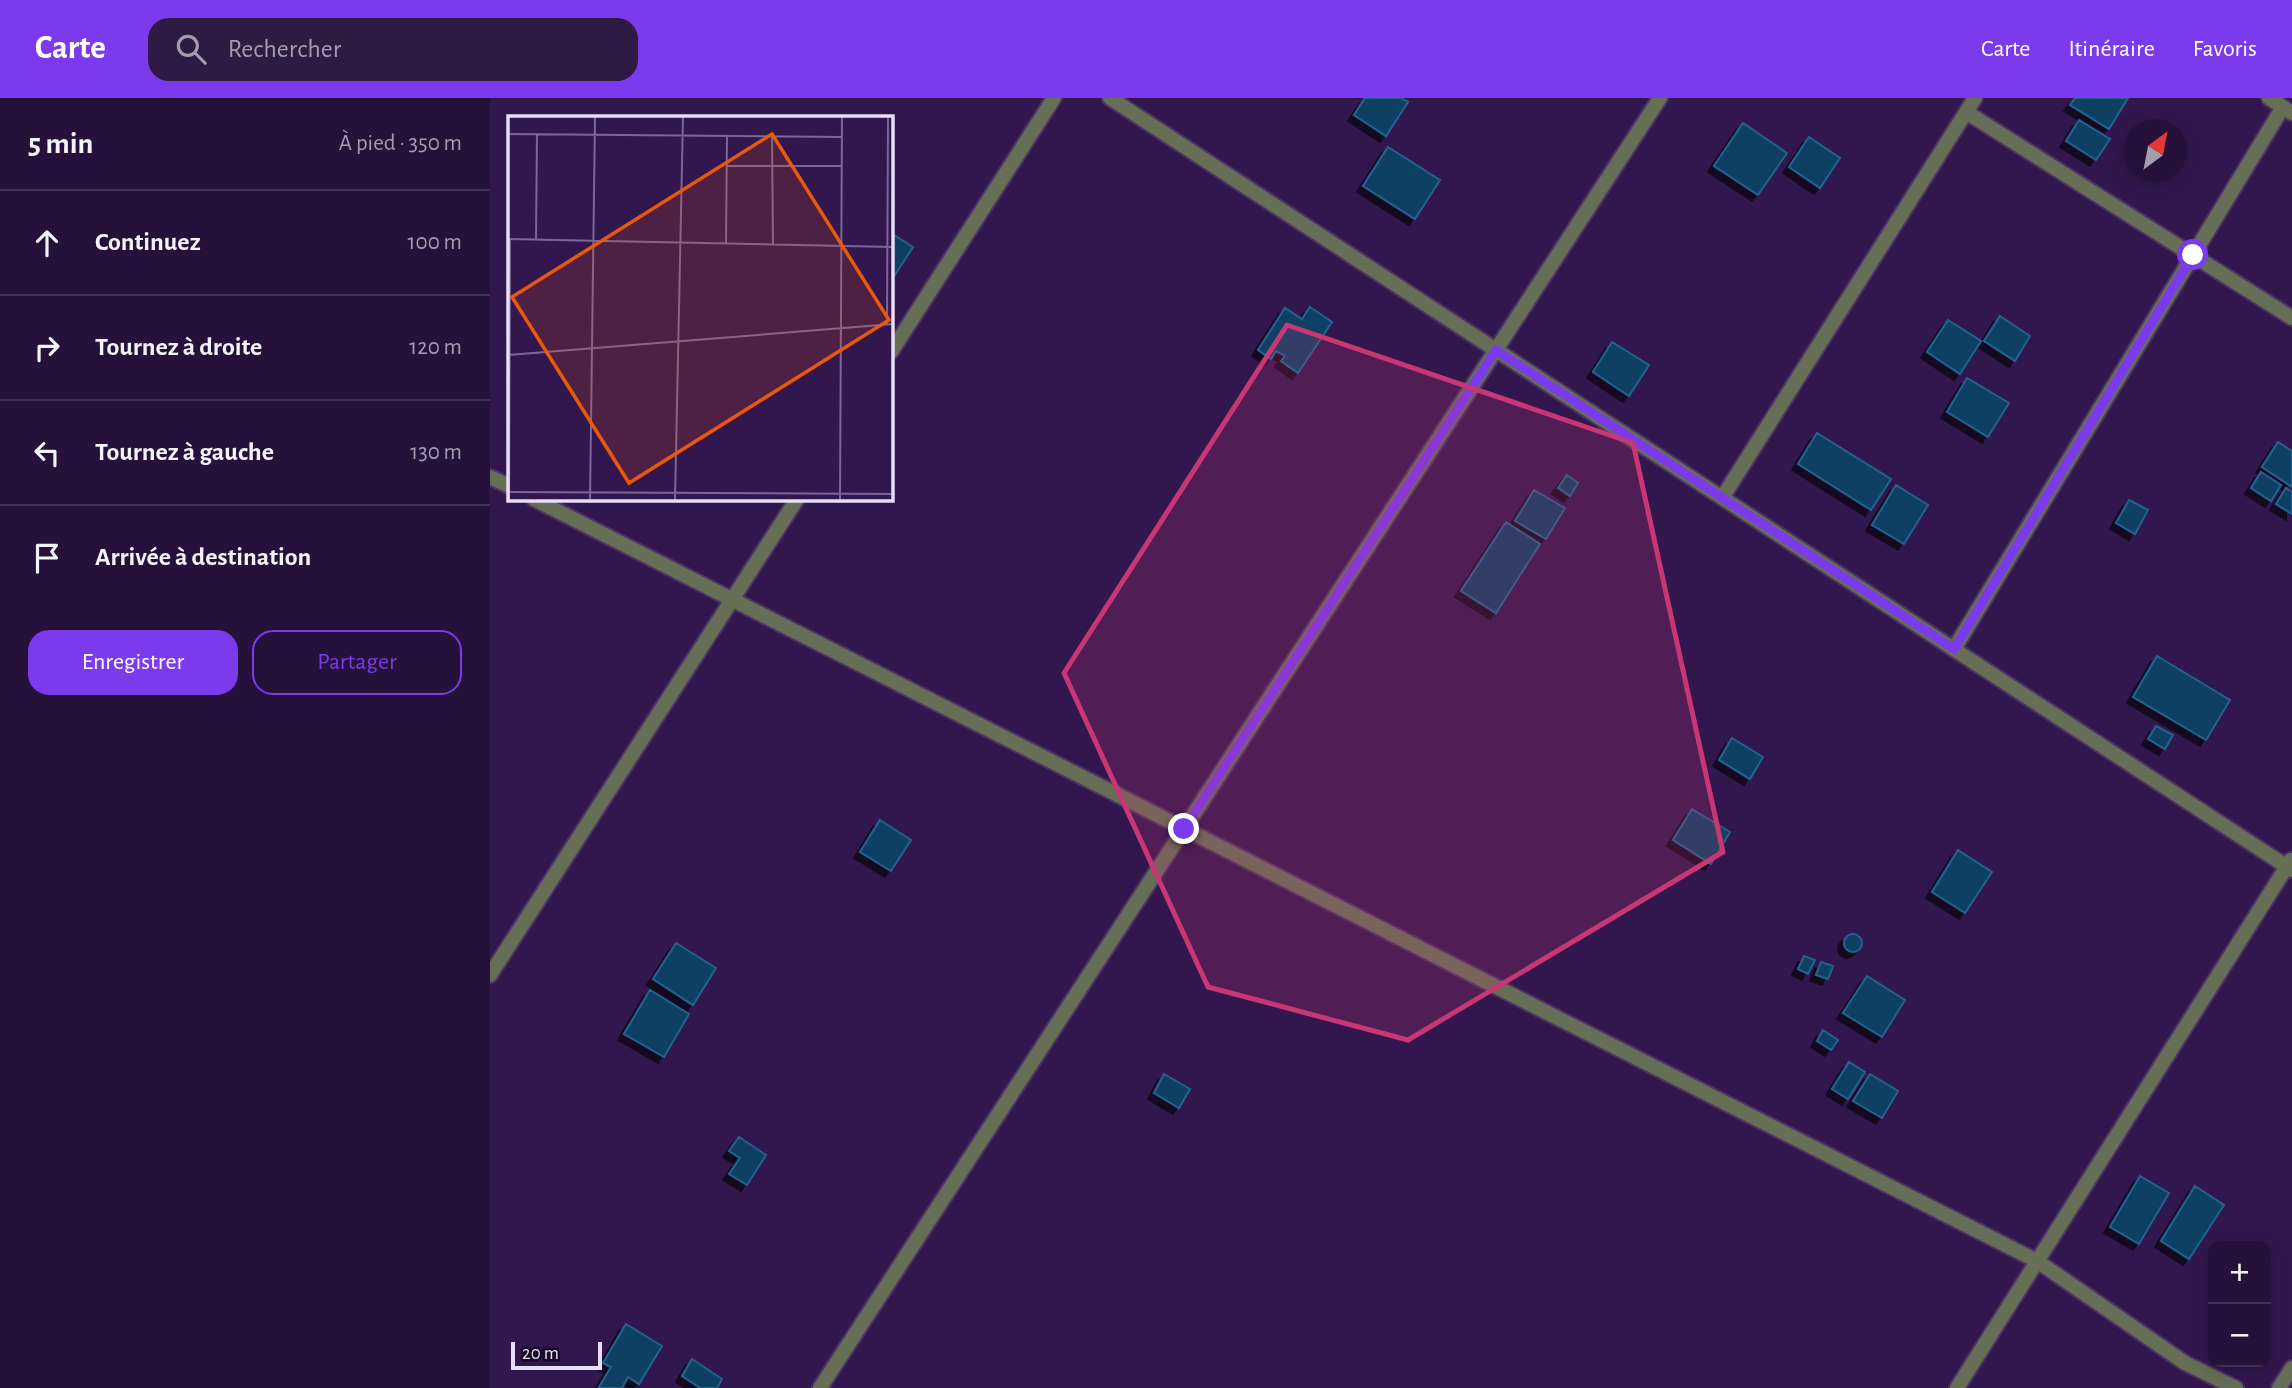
<!DOCTYPE html>
<html lang="fr">
<head>
<meta charset="utf-8">
<style>
	:root { --surface:#26113a; --page:#2e1a42; --text:#f1f3f6; --muted:#a49daf; --line:#423154; --accent:#7c3aed }
	body { margin:0; font-family:"Alegreya Sans",sans-serif; background:var(--page); color:var(--text) }
	.controls { position:absolute; right:21px; bottom:21px; display:grid; overflow:hidden; border-radius:14px; box-shadow:0 4px 18px #0003 }
	.controls button { width:63px; height:63px; display:grid; place-items:center; padding:0; border:0; border-bottom:2px solid var(--line); background:var(--surface); color:var(--text); font:35px sans-serif }
	.compass { position:absolute; left:1634px; top:21px; width:63px; height:63px; border-radius:50%; background:var(--surface); box-shadow:0 4px 18px #0003; rotate:32deg }
	.scale { position:absolute; left:21px; bottom:18px; width:91px; box-sizing:border-box; padding-left:7px; border:4px solid #e9defa; border-top:0; font-size:19px; line-height:24px; white-space:nowrap; color:#e9defa; -webkit-text-stroke:5px #150a22; paint-order:stroke }
	.stop { position:absolute; width:21px; height:21px; margin:-16px; border:5px solid #7c3aed; border-radius:50%; background:#fff }
	.stop.end { background:#7c3aed; border-color:#fff; box-shadow:0 2px 7px #0008 }
	.list { margin:0; padding:0; list-style:none }
	h2 { display:flex; justify-content:space-between; align-items:center; height:91px; margin:0; padding:0 28px; font-size:30px }
	h2 small { font-size:23px; font-weight:400; color:var(--muted) }
	.list li { display:grid; grid-template-columns:46px 1fr auto; gap:21px; align-items:center; box-sizing:border-box; height:105px; padding:0 28px; border-top:2px solid var(--line) }
	.list b { display:block; font-size:26px; white-space:nowrap }
	.list em { font-size:23px; font-style:normal; color:var(--muted) }
	.actions { display:flex; gap:14px; padding:21px 28px }
	.actions a { flex:1; padding:16px 0; border:2px solid var(--accent); border-radius:21px; text-align:center; font-size:24px; color:var(--accent) }
	.actions .main { background:var(--accent); color:#fff }
	.icon { flex:none; width:38px; height:38px; fill:none; stroke:currentColor; stroke-width:2; stroke-linecap:round; stroke-linejoin:round }
	.map { position:relative; flex:none; width:1802px; height:1290px; overflow:hidden }
	header { display:flex; align-items:center; gap:42px; box-sizing:border-box; height:98px; padding:0 35px; background:var(--accent); color:#fff }
	header strong { font-size:33px }
	nav { display:flex; gap:38px; margin-inline-start:auto; font-size:24px }
	.search { width:490px; height:63px; background:var(--page); display:flex; align-items:center; gap:18px; box-sizing:border-box; padding:0 24px; border-radius:21px; color:var(--muted); font-size:26px }
	main { display:flex }
	aside { flex:1; background:var(--surface) }
	.map>svg:first-child { display:block }
	.building { fill:#0d4062; stroke:#216390; stroke-width:2; filter:url(#shadow) }
	.lines { fill:none; stroke-linecap:round; stroke-linejoin:round }
	.street-casing { stroke:#4c3366; stroke-width:18 }
	.street { stroke:#666e55; stroke-width:14 }
	.route { stroke:#7c3aed; stroke-width:9 }
	.marked { fill:#c83673; fill-opacity:0.2; stroke:#c83673; stroke-width:5; stroke-linejoin:round }
	.inset-road { fill:none; stroke:#7b6793; stroke-width:2 }
	.view { fill:#e8590c; fill-opacity:0.15; stroke:#e8590c; stroke-width:3.5 }
	.inset-edge { fill:none; stroke:#e9defa; stroke-width:3.5 }
</style>
</head>
<body>
<header>
<strong>Carte</strong>
<div class="search"><svg class="icon" aria-label="search" viewBox="0 0 24 24"><circle cx="10" cy="10" r="6"/><path d="M15 15l6 6"/></svg>Rechercher</div>
<nav><a>Carte</a><a>Itinéraire</a><a>Favoris</a></nav>
</header>
<main>
<aside>
<h2>5 min<small>À pied · 350 m</small></h2>
<ul class="list">
<li><svg class="icon" aria-label="ahead" viewBox="0 0 24 24"><path d="M12 20V5M6 11l6-6 6 6"/></svg><div><b>Continuez</b></div><em>100 m</em></li>
<li><svg class="icon" aria-label="right" viewBox="0 0 24 24"><path d="M7 20v-9h11M14 6l5 5-5 5"/></svg><div><b>Tournez à droite</b></div><em>120 m</em></li>
<li><svg class="icon" aria-label="left" viewBox="0 0 24 24"><path d="M17 20v-9H6M10 6l-5 5 5 5"/></svg><div><b>Tournez à gauche</b></div><em>130 m</em></li>
<li><svg class="icon" aria-label="arrive" viewBox="0 0 24 24"><path d="M6 21V4h12l-3 4 3 4H6"/></svg><div><b>Arrivée à destination</b></div></li>
</ul>
<div class="actions"><a class="main">Enregistrer</a><a>Partager</a></div>
</aside>
<div class="map">
<svg width="1802" height="1290" viewBox="0 0 1802 1290">
	<defs>
		<filter id="shadow"><feDropShadow dx="-6" dy="6" stdDeviation="0" flood-color="#0009"/></filter>
	</defs>
	<rect width="100%" height="100%" fill="#32174e"/>
	<path class="building" d="M875 0H911L918 4 896 38 864 17Z
		M1585 0H1638L1619 31 1580 7Z
		M1589 22 1620 41 1606 62 1576 43Z
		M1253 25 1297 55 1268 97 1224 68Z
		M1319 39 1350 60 1330 90 1299 69Z
		M898 49 950 82 925 121 873 88Z
		M401 135 423 149 403 180 401 178Z
		M820 209 842 224 808 275 791 263 795 258 786 253 781 261 768 252 795 210 812 221Z
		M1510 218 1540 238 1525 263 1494 243Z
		M1458 222 1491 243 1470 276 1437 254Z
		M1122 244 1159 267 1139 298 1103 274Z
		M1477 280 1519 305 1498 339 1457 314Z
		M1327 335 1401 381 1381 412 1308 366Z
		M1788 344 1802 353V389L1772 369Z
		M1771 374 1791 387 1781 403 1761 390Z
		M1077 377 1088 385 1080 398 1068 390Z
		M1406 387 1438 407 1414 446 1382 427Z
		M1796 390 1802 394V416L1786 406Z
		M1044 392 1075 410 1056 441 1025 423Z
		M1639 402 1658 412 1645 436 1626 425Z
		M1016 424 1050 446 1006 515 971 493Z
		M1667 558 1740 602 1716 642 1643 599Z
		M1666 628 1683 637 1675 651 1658 641Z
		M1242 640 1273 659 1260 681 1229 662Z
		M1202 711 1240 734 1221 766 1183 742Z
		M390 722 421 742 401 773 370 754Z
		M1468 752 1502 774 1475 815 1442 794Z
		M1354 845a9 9 0 1 1 18 0a9 9 0 1 1-18 0Z
		M186 845 226 870 203 907 163 881Z
		M1314 858 1325 862 1318 876 1308 871Z
		M1331 864 1343 868 1338 881 1326 877Z
		M1377 878 1415 902 1392 939 1353 915Z
		M160 892 199 916 174 959 134 936Z
		M1333 932 1348 942 1341 952 1327 943Z
		M1359 964 1375 974 1358 1001 1342 991Z
		M674 976 700 991 689 1010 664 995Z
		M1380 976 1408 993 1392 1020 1363 1003Z
		M249 1039 276 1057 257 1087 239 1076 250 1060 239 1053Z
		M1650 1078 1679 1095 1649 1146 1620 1129Z
		M1705 1088 1734 1107 1699 1161 1671 1143Z
		M136 1226 172 1248 149 1286 138 1279 132 1290H111L109 1289 121 1269 113 1265Z
		M202 1261 232 1281 227 1290H210L192 1278Z"/>
	<g class="lines">
		<g class="street-casing">
			<path id="street" d="M620 0 1802 772
				M1779 0 1802 15
				M1476 14 1802 220
				M401 254 564 0
				M0 379 19 388
				M1232 400 1485 0
				M44 401 1547 1163 1695 1265 1746 1290
				M1464 551 1793 9
				M0 877 307 401
				M330 1290 1170 0
				M1467 1290 1801 762
				M1789 1290 1802 1270"/>
		</g>
		<use href="#street" class="street"/>
	</g>
	<g class="lines">
		<path class="route" d="M694 731 1006 252 1464 551 1703 157"/>
	</g>
	<path class="marked" d="M797 227 1143 345 1233 754 918 942 718 889 574 575Z"/>
	<g transform="translate(18 18)">
		<rect width="385" height="385" fill="#32174e"/>
		<path class="inset-road" d="M0 18 334 21M264 20 265 128M219 50H333M0 123 385 131M28 123 29 18M218 127 219 20M379 209 380 1M0 239 385 208M0 376 385 378M1 384 2 123M82 384 87 1M167 384 175 1M332 384 334 1"/>
		<path class="view" d="M264 18 381 204 121 367 4 181Z"/>
		<rect width="385" height="385" class="inset-edge"/>
	</g>
</svg>
<div class="controls">
<button>+</button>
<button>−</button>
</div>
<svg class="compass" viewBox="-18 -18 36 36"><path d="M0-13l5 13h-10z" fill="#e53935"/><path d="M0 13l5-13h-10z" fill="#a49daf"/></svg>
<div class="scale">20 m</div>
<div class="stop" style="left:1703px;top:157px"></div>
<div class="stop end" style="left:694px;top:731px"></div>
</div>
</main>
</body>
</html>
